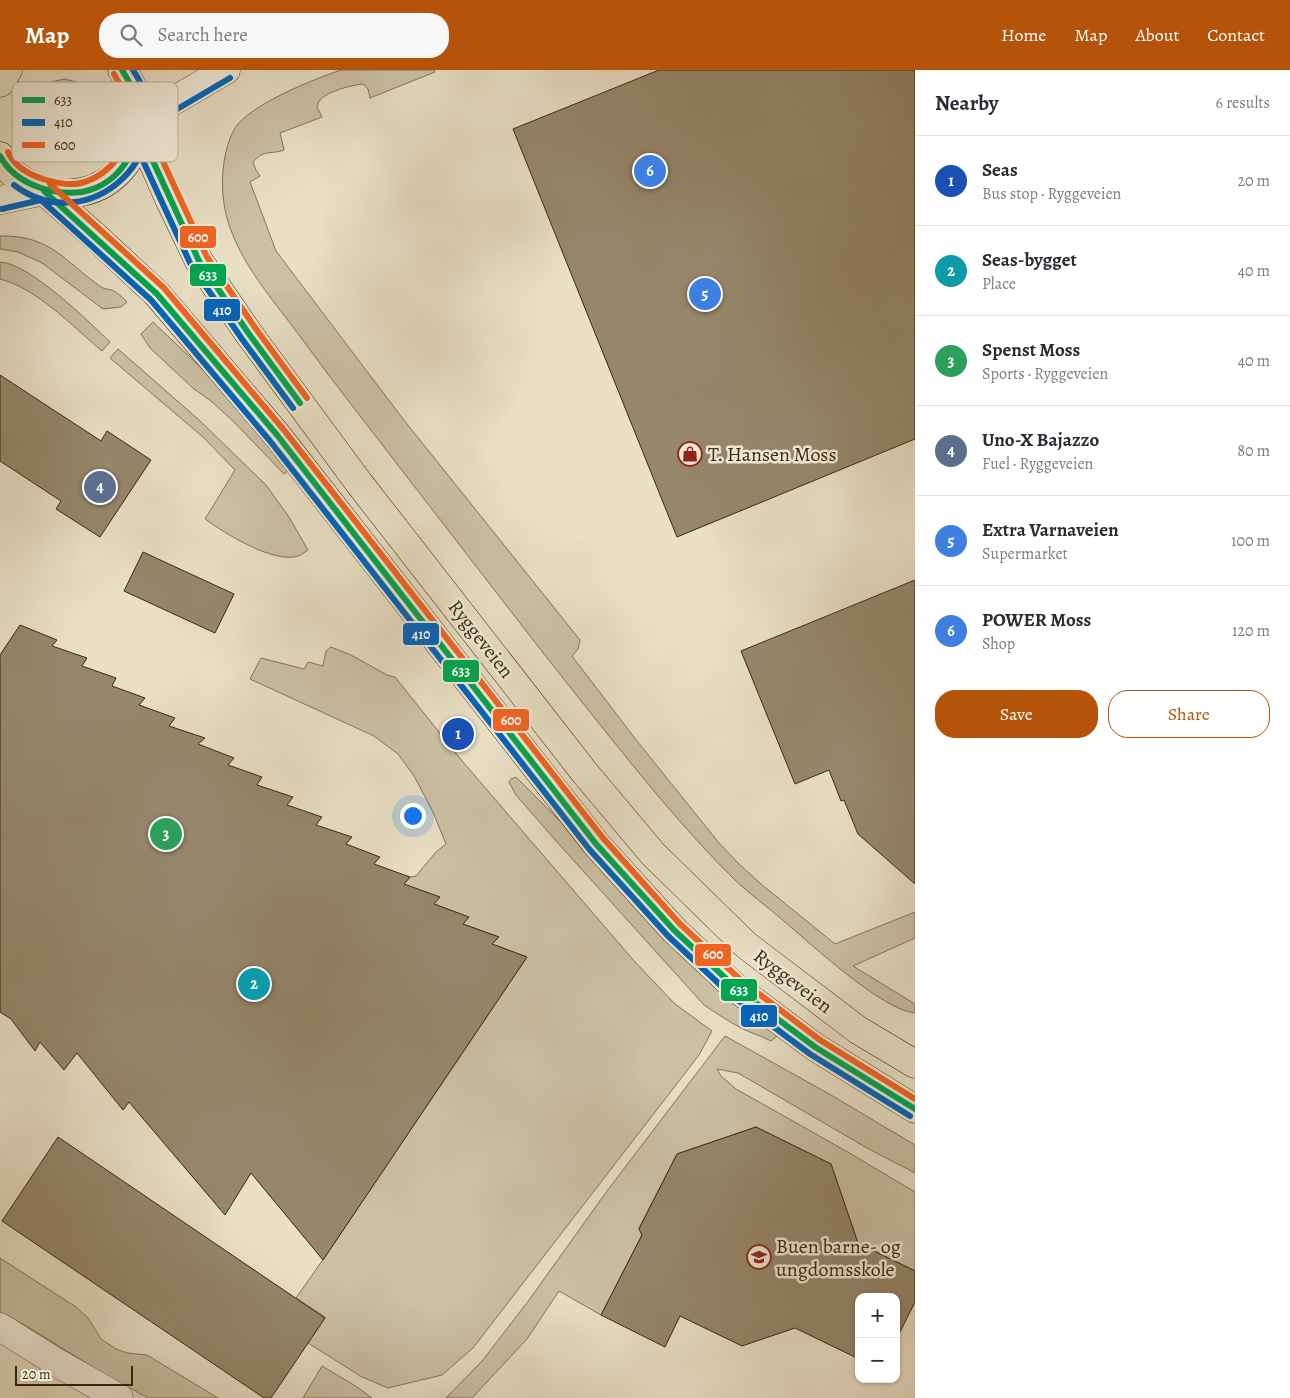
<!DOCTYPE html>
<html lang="en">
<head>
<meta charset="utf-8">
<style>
	:root { --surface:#fff; --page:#f7f7f7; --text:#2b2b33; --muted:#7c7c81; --line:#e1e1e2; --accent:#b45309 }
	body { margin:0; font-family:Alegreya,serif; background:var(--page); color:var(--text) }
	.controls { position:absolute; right:15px; bottom:15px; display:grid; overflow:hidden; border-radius:10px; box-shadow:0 1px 4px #0004 }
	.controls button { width:45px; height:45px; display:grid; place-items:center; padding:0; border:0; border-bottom:1px solid var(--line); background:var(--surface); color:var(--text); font:25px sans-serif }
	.scale { position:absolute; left:15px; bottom:12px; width:118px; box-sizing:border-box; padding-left:5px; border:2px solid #3d2709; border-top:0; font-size:14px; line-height:18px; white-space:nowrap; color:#3d2709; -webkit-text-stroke:4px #f1ebda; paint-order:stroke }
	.you { position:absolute; left:412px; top:745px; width:18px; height:18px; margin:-12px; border:4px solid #fff; border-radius:50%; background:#1a73e8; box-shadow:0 0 0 8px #1a73e833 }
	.badge { display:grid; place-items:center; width:32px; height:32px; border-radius:50%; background:var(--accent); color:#fff; font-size:16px; font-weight:700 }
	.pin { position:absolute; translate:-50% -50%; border:2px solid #fff; box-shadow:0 1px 5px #0006 }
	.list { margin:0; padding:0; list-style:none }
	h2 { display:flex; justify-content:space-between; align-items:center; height:65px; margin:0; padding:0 20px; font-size:21px }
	h2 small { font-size:16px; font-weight:400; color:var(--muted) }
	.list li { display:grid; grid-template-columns:32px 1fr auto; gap:15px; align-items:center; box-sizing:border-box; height:90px; padding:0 20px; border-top:1px solid var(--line) }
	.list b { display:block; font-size:19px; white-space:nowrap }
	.list p { margin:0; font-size:16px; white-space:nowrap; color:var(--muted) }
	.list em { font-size:16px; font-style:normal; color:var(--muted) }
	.actions { display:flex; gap:10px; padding:15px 20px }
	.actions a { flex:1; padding:11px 0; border:1px solid var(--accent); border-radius:20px; text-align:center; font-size:18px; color:var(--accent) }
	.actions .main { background:var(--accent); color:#fff }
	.icon { flex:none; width:28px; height:28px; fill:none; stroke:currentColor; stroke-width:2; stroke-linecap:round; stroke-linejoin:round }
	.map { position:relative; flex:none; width:915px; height:1328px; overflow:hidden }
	header { display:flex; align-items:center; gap:30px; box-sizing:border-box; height:70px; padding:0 25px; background:var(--accent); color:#fff }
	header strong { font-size:24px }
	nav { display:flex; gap:28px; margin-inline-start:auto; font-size:18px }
	.search { width:350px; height:45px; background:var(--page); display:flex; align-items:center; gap:12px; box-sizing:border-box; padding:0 18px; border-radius:20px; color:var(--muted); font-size:19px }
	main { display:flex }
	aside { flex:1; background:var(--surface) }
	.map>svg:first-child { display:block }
	.green { fill:#ccc1a6; stroke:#847458 }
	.building { fill:#96876b; stroke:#3d2709 }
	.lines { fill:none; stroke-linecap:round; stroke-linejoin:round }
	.minor-casing { stroke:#685538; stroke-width:29 }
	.major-casing { stroke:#3d2709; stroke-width:29 }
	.minor { stroke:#f1ebda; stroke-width:28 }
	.major { stroke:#e9e0c6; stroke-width:28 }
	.bus-1-casing { stroke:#f1ebda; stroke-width:10 }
	.bus-2-casing { stroke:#f1ebda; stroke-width:10 }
	.bus-3-casing { stroke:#f1ebda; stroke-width:10 }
	.bus-1 { stroke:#00a651; stroke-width:6 }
	.bus-2 { stroke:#0065bd; stroke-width:6 }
	.bus-3 { stroke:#f26522; stroke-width:6 }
	.labels { text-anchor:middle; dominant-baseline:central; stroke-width:5; stroke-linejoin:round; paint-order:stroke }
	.poi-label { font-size:20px; fill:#3d2709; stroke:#f1ebda; text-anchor:start }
	.street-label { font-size:20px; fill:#3d2709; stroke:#f1ebda }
	.key { fill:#f1ebda; stroke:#bbb09b; stroke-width:1 }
	.key-label { font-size:14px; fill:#3d2709 }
	.line-badge { stroke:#f1ebda; stroke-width:2 }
	.badge-label { font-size:14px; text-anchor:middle; font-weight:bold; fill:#fff }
</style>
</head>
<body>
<header>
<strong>Map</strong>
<div class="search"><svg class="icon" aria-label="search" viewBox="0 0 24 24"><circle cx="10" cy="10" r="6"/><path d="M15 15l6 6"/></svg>Search here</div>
<nav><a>Home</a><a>Map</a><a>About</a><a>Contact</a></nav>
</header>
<main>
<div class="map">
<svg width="915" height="1328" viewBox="0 0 915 1328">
	<rect width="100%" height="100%" fill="#e9e0c6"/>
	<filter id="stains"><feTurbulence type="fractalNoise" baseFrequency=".004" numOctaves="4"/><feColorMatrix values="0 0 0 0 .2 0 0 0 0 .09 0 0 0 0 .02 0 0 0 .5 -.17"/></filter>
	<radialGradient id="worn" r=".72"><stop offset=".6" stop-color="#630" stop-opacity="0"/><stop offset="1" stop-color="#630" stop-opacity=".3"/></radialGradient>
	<path class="green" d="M341 0H434L435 2 370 28 368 19 363 14C352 15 328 21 320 30 318 32 318 35 317 37L322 47 280 63 284 80C270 85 264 79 253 92L256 100 260 106 250 112 276 181 403 349 580 570 578 579 572 586 637 671 719 773 739 794 761 814 835 874 915 842V868L853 896 915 934V943C882 940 812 875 785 852 769 838 751 825 736 811 684 760 638 702 593 646 529 566 467 484 404 403 369 357 333 312 299 265 268 223 228 180 223 126 221 106 224 76 235 58 251 34 314 9 341 0Z
		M65 9C71 11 79 12 84 15 128 44 92 111 45 85 40 82 31 76 28 70 19 48 27 26 47 14 52 11 60 10 65 9Z
		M0 166C51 165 64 191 101 217 104 219 108 219 112 220 118 223 122 227 127 232L121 237 103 239 42 193 18 182 0 179Z
		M0 192C29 193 88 251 110 272L102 281C73 257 37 218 0 209Z
		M153 252 212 308 289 400 284 404 233 351 211 331 194 319 150 278 141 264Z
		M118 279 198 349 266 415 289 447 308 480C305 482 301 485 298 486 274 494 224 463 205 449L235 400 203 367 110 288Z
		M331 577 351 585 387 605 395 607 463 692 635 892 675 934 712 961 699 985 473 1278 442 1305 388 1318 362 1307 308 1273 325 1247 296 1228 329 1181 527 887 492 874 499 867 463 854 468 847 434 834 404 814 410 807 416 806 436 782 446 774 433 742 414 706 398 684 374 666 250 609 261 588 304 599 308 592 323 596 326 581Z
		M516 707 574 765 647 849 696 900 777 966 771 971C761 966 751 963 741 958 728 951 716 943 704 935L557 772 516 725 509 712 511 709Z
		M725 966 831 1025 915 1075V1103L867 1078 738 1003 717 999 721 1006 736 1019 846 1081 915 1122V1201L858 1173 831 1094 756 1057 677 1084 639 1158 642 1165 601 1245 559 1221 527 1269 472 1328H446L483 1290 529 1230 607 1121Z
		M0 1188 76 1237 88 1248 101 1269 116 1279 127 1283 147 1285 218 1328H148L104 1304 23 1254 0 1246Z
		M322 1296 354 1315 372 1328H303Z"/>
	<path class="building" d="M659 0H915V369L677 467 513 59Z
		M0 305 101 371 107 361 151 390 100 467 56 439 61 431 0 391Z
		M143 482 234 524 215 563 124 521Z
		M915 510V814L858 764 844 730 841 731 829 700 795 714 741 581Z
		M20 555 57 570 52 576 87 588 82 596 116 608 112 616 145 628 139 635 175 648 169 656 205 668 198 674 234 688 228 695 262 707 257 715 293 727 287 735 322 747 316 755 352 767 346 774 380 787 374 794 410 807 404 814 440 827 434 834 469 847 463 854 499 867 492 874 527 887 323 1190 251 1103 225 1145 129 1032 123 1040 77 983 64 1000 40 972 35 981 11 949 0 942V585Z
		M756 1057 831 1094 858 1173 915 1201V1232L896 1270V1227H859V1289L795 1258 742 1276 680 1246 665 1277 601 1245 642 1165 639 1159 677 1084Z
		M58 1067 325 1248 271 1328H264L2 1151Z"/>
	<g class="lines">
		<g class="minor-casing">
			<path id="minor" d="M141 50 226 0
				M0 130 44 121
				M0 1257 59 1294 119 1328"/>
		</g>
		<g class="major-casing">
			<path id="major" d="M0 13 8 0
				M140 63 170 131 199 191 249 264 359 413 585 703 653 784 746 875 858 960 915 994
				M0 86C5 98 18 109 29 114 105 152 173 68 122 0
				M44 121 98 169 157 224 277 365 596 774 674 860 736 918 815 977 915 1039"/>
		</g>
		<use href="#minor" class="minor"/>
		<use href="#major" class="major"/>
		<g class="bus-1-casing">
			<path id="bus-1" d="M140 63 199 191 249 264 300 333
				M0 86C9 103 23 112 41 118 54 122 68 124 82 122 125 114 147 67 136 27 133 18 127 8 122 0
				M44 121 157 224 277 365 596 774 674 860 736 918 815 977 915 1039"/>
		</g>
		<g class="bus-2-casing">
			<path id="bus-2" d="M145 58 230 8
				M132 67 191 195 242 269 293 338
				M14 115C90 172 187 80 133 0
				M2 139 41 130 151 230 270 371 589 779 668 866 731 925 810 984 910 1046"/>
		</g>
		<g class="bus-3-casing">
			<path id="bus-3" d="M148 59 207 187 256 259 307 328
				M8 82C15 97 28 104 43 109 56 113 69 116 81 113 117 104 140 63 127 28 124 20 118 12 114 4
				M50 114 164 218 284 360 603 768 680 854 742 911 820 970 915 1029"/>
		</g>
		<use href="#bus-1" class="bus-1"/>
		<use href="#bus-2" class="bus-2"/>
		<use href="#bus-3" class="bus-3"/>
	</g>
	<defs>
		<g id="shop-ring" transform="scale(1.25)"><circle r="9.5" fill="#f1ebda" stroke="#8f2418" stroke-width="1.5"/><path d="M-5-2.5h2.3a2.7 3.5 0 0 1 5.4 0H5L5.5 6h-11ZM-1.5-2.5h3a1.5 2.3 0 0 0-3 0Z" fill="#8f2418"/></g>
		<g id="school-ring" transform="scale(1.25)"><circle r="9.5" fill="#f1ebda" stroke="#8f2418" stroke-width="1.5"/><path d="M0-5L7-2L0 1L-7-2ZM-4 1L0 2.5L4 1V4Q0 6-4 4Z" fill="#8f2418"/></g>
	</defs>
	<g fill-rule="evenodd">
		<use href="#shop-ring" x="690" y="384"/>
		<use href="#school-ring" x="759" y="1187"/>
	</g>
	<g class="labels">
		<g class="poi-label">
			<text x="708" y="384">T. Hansen Moss</text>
			<text x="776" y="1176">Buen barne- og<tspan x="776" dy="23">ungdomsskole</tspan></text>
		</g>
		<g class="street-label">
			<text transform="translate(481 569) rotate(52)">Ryggeveien</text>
			<text transform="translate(793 911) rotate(37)">Ryggeveien</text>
		</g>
	</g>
	<rect x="12" y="12" width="166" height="80" rx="8" class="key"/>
	<rect x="22" y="27" width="23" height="6" fill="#00a651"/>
	<rect x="22" y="49" width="23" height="7" fill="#0065bd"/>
	<rect x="22" y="72" width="23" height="6" fill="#f26522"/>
	<g class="key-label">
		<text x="54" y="35">633</text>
		<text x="54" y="57">410</text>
		<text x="54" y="80">600</text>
	</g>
	<g class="line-badge">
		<rect x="179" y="155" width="38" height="24" rx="5" fill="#f26522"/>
		<rect x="189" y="193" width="38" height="24" rx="5" fill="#00a651"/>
		<rect x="203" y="228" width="38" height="24" rx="5" fill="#0065bd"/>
		<rect x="402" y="552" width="38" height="24" rx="5" fill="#0065bd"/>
		<rect x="442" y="589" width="38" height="24" rx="5" fill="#00a651"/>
		<rect x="492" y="638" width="38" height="24" rx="5" fill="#f26522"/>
		<rect x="694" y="873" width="38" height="24" rx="5" fill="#f26522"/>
		<rect x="720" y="908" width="38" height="24" rx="5" fill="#00a651"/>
		<rect x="740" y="934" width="38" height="24" rx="5" fill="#0065bd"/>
	</g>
	<g class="badge-label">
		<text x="198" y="172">600</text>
		<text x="208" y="210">633</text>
		<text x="222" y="245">410</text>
		<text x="421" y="569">410</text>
		<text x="461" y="606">633</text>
		<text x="511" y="655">600</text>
		<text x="713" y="889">600</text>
		<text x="739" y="925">633</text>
		<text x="759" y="951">410</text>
	</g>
	<rect width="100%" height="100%" filter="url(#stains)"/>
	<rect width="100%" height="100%" fill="url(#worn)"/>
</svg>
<div class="controls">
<button>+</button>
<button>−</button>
</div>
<div class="scale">20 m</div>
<div class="you"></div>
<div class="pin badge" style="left:458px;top:664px;background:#1a4fb4">1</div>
<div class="pin badge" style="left:254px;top:914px;background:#0f9aa8">2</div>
<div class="pin badge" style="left:166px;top:764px;background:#2e9e5b">3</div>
<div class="pin badge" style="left:100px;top:417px;background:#5c6f8a">4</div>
<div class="pin badge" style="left:705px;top:224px;background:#3f7fe0">5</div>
<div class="pin badge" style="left:650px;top:101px;background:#3f7fe0">6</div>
</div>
<aside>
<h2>Nearby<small>6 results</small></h2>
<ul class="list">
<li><span class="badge" style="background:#1a4fb4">1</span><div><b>Seas</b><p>Bus stop · Ryggeveien</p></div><em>20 m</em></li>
<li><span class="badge" style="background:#0f9aa8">2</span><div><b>Seas-bygget</b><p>Place</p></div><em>40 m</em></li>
<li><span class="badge" style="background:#2e9e5b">3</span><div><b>Spenst Moss</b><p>Sports · Ryggeveien</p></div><em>40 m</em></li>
<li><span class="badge" style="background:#5c6f8a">4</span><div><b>Uno-X Bajazzo</b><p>Fuel · Ryggeveien</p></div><em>80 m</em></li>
<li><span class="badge" style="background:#3f7fe0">5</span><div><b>Extra Varnaveien</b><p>Supermarket</p></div><em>100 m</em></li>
<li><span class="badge" style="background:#3f7fe0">6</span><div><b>POWER Moss</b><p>Shop</p></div><em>120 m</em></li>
</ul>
<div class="actions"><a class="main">Save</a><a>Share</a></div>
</aside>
</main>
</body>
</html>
